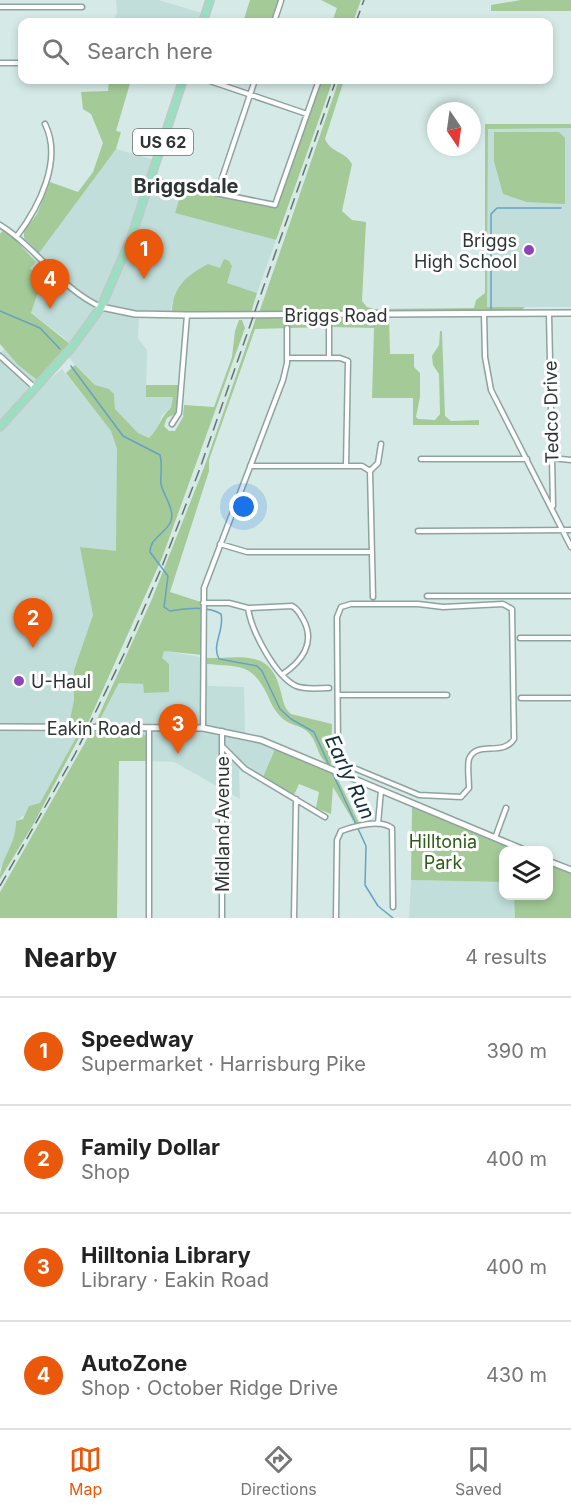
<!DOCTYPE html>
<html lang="en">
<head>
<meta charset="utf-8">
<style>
	:root { --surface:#fff; --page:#f2f2f2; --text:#222; --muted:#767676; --line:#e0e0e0; --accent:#ea580c }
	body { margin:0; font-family:Inter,sans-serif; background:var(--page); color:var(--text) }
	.controls { position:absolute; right:18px; bottom:18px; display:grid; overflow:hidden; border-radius:12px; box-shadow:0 3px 9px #0003 }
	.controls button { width:54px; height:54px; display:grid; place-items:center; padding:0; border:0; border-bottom:2px solid var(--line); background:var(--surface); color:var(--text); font:30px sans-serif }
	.compass { position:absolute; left:427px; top:102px; width:54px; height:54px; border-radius:50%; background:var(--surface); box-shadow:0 3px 9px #0003; rotate:167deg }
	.you { position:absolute; left:244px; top:507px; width:21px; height:21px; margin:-15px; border:4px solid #fff; border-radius:50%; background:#1a73e8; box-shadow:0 0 0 9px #1a73e833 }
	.badge { display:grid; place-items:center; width:39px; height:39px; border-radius:50%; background:var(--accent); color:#fff; font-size:20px; font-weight:700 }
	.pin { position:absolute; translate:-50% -50px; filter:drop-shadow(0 2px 3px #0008) }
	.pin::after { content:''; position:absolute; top:32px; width:21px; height:18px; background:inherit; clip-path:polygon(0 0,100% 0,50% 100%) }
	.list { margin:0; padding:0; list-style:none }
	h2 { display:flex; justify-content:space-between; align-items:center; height:78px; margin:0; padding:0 24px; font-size:26px }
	h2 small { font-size:20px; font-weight:400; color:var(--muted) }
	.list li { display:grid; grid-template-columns:39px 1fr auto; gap:18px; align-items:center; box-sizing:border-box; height:108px; padding:0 24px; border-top:2px solid var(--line) }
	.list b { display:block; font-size:22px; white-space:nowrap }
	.list p { margin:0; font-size:20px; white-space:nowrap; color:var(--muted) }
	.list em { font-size:20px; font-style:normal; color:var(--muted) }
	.icon { flex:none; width:33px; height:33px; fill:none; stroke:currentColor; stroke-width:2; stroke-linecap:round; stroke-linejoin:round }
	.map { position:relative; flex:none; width:571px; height:918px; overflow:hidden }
	.search { position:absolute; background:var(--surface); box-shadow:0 3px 9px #0003; left:18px; right:18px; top:18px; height:66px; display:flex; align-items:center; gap:15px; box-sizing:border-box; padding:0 21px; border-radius:12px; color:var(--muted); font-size:22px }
	.sheet { height:510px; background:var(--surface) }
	nav { display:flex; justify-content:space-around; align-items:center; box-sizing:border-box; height:84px; border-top:2px solid var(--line); background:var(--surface); font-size:16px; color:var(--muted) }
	nav a { display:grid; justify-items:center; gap:3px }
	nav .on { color:var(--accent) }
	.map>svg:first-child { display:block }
	.built { fill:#c1deda }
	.green { fill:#a4ca98 }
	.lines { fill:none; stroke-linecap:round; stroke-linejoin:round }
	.stream { stroke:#64a2c7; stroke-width:1.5 }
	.minor-casing { stroke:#8fa2a0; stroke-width:7 }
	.tertiary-casing { stroke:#8fa2a0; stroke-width:8 }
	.primary-casing { stroke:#c4c7c6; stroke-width:10 }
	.minor { stroke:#fff; stroke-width:4 }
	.tertiary { stroke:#fff; stroke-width:5 }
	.primary { stroke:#9adfc1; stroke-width:7 }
	.rail { stroke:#677372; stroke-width:1.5; stroke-dasharray:12 6; stroke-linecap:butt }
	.poi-dot { fill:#8c44b7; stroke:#fff; stroke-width:2 }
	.labels { text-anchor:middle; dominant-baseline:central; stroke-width:6; stroke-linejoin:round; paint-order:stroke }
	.shield { fill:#fff; stroke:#6d7272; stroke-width:1.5 }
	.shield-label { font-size:16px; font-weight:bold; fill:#2e3635 }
	.poi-label { font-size:18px; fill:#2e3635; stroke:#fff; text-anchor:end }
	.street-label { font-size:18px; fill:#2e3635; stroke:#fff }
	.park-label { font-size:18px; fill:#2c5d17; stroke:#fff }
	.neighbourhood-label { font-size:20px; font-weight:bold; fill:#2e3635; stroke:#fff }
	.water-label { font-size:20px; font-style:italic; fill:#112e3e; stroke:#fff }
</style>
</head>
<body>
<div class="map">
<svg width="571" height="918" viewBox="0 0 571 918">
	<rect width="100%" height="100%" fill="#d5eae7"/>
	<path class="built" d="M116 0H158L209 15 207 22H113L117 13Z
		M488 128H571V307H487Z
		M116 149 155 160 148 181 182 189 175 213 276 240 257 293 226 283 220 268 172 302 171 315 139 316 138 338 147 350 146 397H173L172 408 162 415 157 431 149 438 138 433 115 409 114 394 109 389 95 385 75 365 64 351 70 344 63 337 31 313 42 282 30 268 36 262 32 258Z
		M4 349 18 365 43 385 62 369 111 431 117 449 118 525 116 552 81 547 93 615 74 670V700L67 733 78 734 40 804 16 821V837L0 869V353Z
		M164 651 207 658 208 686 244 687 245 732 277 744 261 781 239 770 240 799 174 762 146 761V737L142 732H96L97 725 119 683 143 684 144 693Z
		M411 880 503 882 504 896H514L515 918H409Z"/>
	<path class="green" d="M250 0H280L272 22H243Z
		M321 0H361L353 22H332L337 8Z
		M521 0H571V11H491V5Z
		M109 80H131L116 131 121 132 116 149 39 253 24 238V231L37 214 50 182 78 192 93 172 103 143 91 114 83 109 81 92 108 91Z
		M321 80H333L276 240 175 213 182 189 277 207Z
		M339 80H344L325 139C330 152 346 152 352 164L342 211 352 220 366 222 362 301 367 307 374 309 474 308 476 300 485 293V124H571V128L488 129 487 307H525L519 312 259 313Z
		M494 132H559L565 138V204L527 202 503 194 494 161Z
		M2 231 16 240 36 262 30 268 42 281 31 313 70 344 37 380 18 365 0 344V234Z
		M224 259 229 261 232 266 227 283 257 293 251 313 172 311C173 286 188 275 208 264L220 268Z
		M337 317H389L390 354H414V367L420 373V397L416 417 418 419 435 420 440 414 439 374 433 365 432 356 439 345 440 331H442L445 416 451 421 479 420V425H413V398H372L374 328 332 327V322Z
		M256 318H322L327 321V327L255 329 209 460V471L170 592 201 602 202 655 164 651 162 658 169 664V692L144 693 143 684 119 683 97 725 94 726 152 599 205 465Z
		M239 320H242L245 328 162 558 87 725 69 724 74 700V670L93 615 80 547 116 551 117 449 111 431 66 373 75 365 95 385 109 389 114 394 115 409 138 433 149 438C160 428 160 417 171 408L173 397H146V385H179L177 413 167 418 164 426 169 431H175L183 417 184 405 214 407 232 357 235 331Z
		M207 658C241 658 270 649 280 689 283 698 283 708 291 714L332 724 331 766C316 758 319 743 308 732 302 726 290 725 283 719 276 713 271 704 268 696 252 663 241 667 207 664Z
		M91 732H142L146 737V761H119L117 918H0V892Z
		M78 734H81L33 825 0 879C0 857 16 847 16 821L23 819 29 806 40 803Z
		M275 749 336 775 359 823 355 824 333 787 331 814 316 808 319 792 299 784 294 795 263 777Z
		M412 807 515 850H504L503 882 411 880Z
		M549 865 571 874V918H515L514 896H548Z"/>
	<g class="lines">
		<path class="stream" d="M491 309V214L497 208H561
			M0 311 40 328 60 349
			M71 366 123 436 160 455C163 465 160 474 161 484 163 495 175 509 171 521 166 534 150 537 150 552L168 576 164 607 170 611C186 609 207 605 221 614 225 630 211 645 219 659L257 666 262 671 280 709 291 719 314 732 329 765
			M332 772 366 846 365 885 378 906 393 918"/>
		<g class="minor-casing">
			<path id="minor" d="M0 7H82
				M274 21 280 22
				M274 22 281 1
				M0 63H22
				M207 80 307 114
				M151 180 275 205 319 80
				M217 193 255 80
				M0 225C37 248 61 289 101 307
				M17 236C39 207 63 160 45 124
				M484 314 485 357 491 390 571 547
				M549 314 553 506
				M329 315V358
				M0 356 34 387
				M287 358H340L348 361 346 466
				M172 424 179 413 187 315
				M551 458 571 460
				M421 459H527
				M250 466H362L370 471 373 597
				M370 471 378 463 381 444
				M418 531 571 530
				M220 544 247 552H372
				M427 596H571
				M203 603H229L248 608 292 606C298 609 300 614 304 621 315 643 302 661 283 674
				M351 604H418L443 607 503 604 512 609 514 739C503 757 476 740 469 759 467 767 469 780 469 788L461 797 419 795 349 766 338 756 337 617 341 607Z
				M248 608C251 630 275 676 296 686 306 690 318 688 329 688
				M520 638H571
				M338 695H447
				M521 698H571
				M203 728 204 588 283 380 287 363V328
				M223 747 245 769 325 817
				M378 824 381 790
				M495 838 506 808
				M149 918V728
				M222 918V731
				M294 918 296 799
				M336 918 337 840 341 831C355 826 380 819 392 828L393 907"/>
		</g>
		<g class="tertiary-casing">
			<path id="tertiary" d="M101 307 135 314 187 315 571 313
				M0 727 203 728 261 740 524 850
				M548 861 571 870"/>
		</g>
		<g class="primary-casing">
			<path id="primary" d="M203 22 210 0
				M0 427 72 347 101 307 131 238 183 80"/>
		</g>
		<use href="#minor" class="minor"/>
		<use href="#tertiary" class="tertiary"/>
		<use href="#primary" class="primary"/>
		<path class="rail" d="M356 22 364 0
			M0 886 75 754 126 650 161 569 199 471 336 80"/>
	</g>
	<g class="poi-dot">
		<circle cx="529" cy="250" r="6"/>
		<circle cx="19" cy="681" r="6"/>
	</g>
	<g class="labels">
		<rect class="shield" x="133" y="129" width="60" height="26" rx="4.5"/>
		<g class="shield-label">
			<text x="163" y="142">US 62</text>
		</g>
		<g class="poi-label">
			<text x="517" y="240">Briggs<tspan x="517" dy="21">High School</tspan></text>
			<text x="31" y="681" text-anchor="start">U-Haul</text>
		</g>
		<g class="street-label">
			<text x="336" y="315">Briggs Road</text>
			<text transform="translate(551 412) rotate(-91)">Tedco Drive</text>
			<text x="94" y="728">Eakin Road</text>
			<text transform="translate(222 824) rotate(-90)">Midland Avenue</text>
		</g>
		<g class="park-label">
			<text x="443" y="841">Hilltonia<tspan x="443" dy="21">Park</tspan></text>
		</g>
		<g class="neighbourhood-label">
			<text x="186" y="186">Briggsdale</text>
		</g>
		<g class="water-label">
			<text transform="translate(350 777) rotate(65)">Early Run</text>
		</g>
	</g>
</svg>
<div class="controls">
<button><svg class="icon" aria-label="layers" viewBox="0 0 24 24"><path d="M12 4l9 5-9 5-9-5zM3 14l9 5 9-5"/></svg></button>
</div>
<svg class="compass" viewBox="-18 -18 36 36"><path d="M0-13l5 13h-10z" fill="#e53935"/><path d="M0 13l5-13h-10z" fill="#767676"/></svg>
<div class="you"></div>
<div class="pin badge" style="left:144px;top:279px">1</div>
<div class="pin badge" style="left:33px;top:648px">2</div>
<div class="pin badge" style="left:178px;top:754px">3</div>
<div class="pin badge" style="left:50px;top:309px">4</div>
<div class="search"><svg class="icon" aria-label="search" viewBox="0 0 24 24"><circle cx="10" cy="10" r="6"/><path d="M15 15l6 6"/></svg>Search here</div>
</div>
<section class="sheet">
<h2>Nearby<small>4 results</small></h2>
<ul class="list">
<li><span class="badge">1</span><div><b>Speedway</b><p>Supermarket · Harrisburg Pike</p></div><em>390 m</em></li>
<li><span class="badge">2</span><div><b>Family Dollar</b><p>Shop</p></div><em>400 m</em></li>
<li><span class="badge">3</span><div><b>Hilltonia Library</b><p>Library · Eakin Road</p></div><em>400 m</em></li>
<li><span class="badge">4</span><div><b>AutoZone</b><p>Shop · October Ridge Drive</p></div><em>430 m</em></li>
</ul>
</section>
<nav>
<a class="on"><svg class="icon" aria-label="map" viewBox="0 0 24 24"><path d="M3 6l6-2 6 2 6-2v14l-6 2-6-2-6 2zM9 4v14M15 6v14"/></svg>Map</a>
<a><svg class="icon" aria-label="directions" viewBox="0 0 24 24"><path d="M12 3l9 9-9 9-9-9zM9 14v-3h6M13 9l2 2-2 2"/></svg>Directions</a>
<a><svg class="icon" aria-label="saved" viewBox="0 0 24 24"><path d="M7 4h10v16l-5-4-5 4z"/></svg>Saved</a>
</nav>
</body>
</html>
